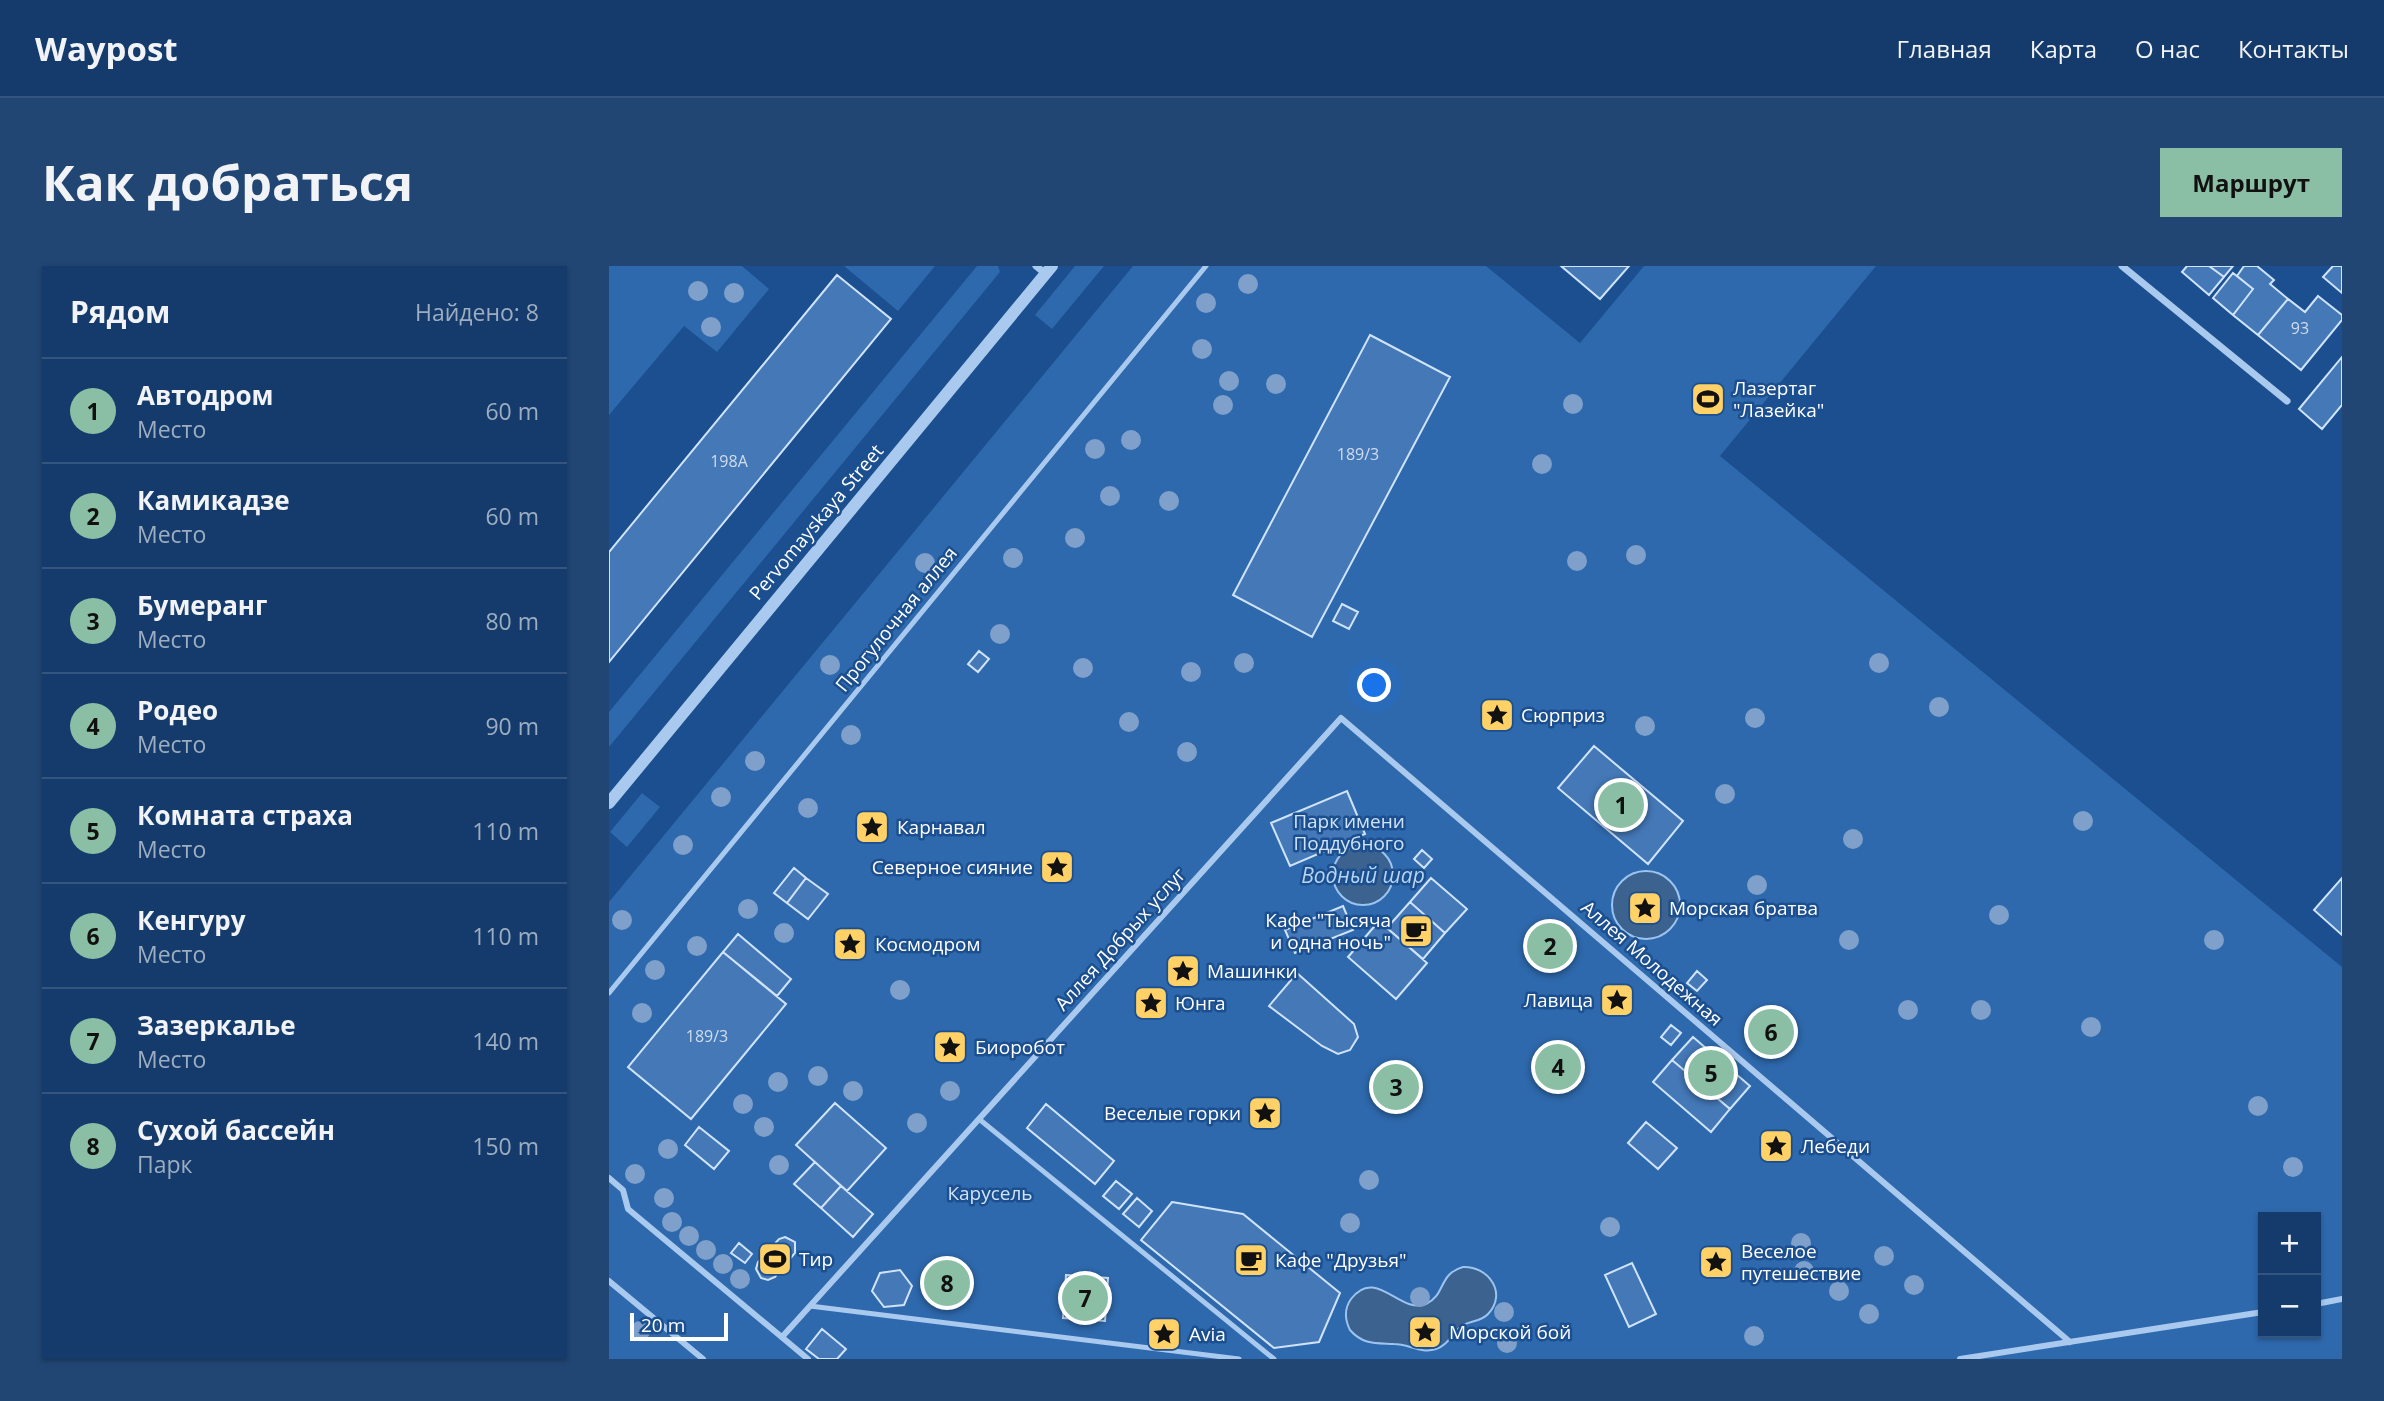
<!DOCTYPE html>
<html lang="ru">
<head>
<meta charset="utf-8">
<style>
	:root { --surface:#143b6b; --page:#214673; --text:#f1f3f6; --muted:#9dadc1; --line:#33557e; --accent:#8abfa5 }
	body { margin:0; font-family:"Open Sans",sans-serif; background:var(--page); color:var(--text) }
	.controls { position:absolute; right:21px; bottom:21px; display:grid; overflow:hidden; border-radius:0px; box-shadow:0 2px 5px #0004 }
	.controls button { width:63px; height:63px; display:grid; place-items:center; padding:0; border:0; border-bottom:2px solid var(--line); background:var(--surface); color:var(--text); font:35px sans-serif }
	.scale { position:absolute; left:21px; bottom:18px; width:98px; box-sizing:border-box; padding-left:7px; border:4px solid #fff; border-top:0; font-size:19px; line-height:24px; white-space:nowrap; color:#fff; -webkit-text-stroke:5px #1b4f8f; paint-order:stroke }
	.you { position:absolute; left:766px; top:420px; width:24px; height:24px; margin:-18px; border:5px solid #fff; border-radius:50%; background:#1a73e8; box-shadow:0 0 0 10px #1a73e833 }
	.badge { display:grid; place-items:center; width:46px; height:46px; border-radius:50%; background:var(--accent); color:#111; font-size:23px; font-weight:700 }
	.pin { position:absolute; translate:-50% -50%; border:4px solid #fff; box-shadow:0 2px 7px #0006 }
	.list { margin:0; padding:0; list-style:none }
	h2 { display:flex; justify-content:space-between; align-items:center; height:91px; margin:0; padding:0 28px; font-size:30px }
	h2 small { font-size:23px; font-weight:400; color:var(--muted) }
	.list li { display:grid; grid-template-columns:46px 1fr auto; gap:21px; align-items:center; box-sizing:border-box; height:105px; padding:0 28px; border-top:2px solid var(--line) }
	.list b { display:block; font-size:26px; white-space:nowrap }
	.list p { margin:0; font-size:23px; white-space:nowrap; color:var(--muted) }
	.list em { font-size:23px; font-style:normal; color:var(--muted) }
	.map { position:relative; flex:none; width:1733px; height:1093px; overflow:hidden; border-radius:0px }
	header { display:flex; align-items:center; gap:42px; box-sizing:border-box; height:98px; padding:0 35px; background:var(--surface); border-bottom:2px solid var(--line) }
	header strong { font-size:33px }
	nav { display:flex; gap:38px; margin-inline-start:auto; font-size:24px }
	.intro { display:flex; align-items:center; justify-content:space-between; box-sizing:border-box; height:168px; padding:0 42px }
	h1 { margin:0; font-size:49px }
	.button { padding:18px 32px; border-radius:0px; background:var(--accent); color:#111; font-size:24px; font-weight:700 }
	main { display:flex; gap:42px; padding:0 42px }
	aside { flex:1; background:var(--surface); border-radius:0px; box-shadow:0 2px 5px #0004 }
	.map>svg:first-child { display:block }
	.green { fill:#2e69ad; fill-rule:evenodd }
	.water { fill:#3c6290; stroke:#9cc4f0; stroke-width:2 }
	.building { fill:#4478b7; stroke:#cfe3fa; stroke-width:2 }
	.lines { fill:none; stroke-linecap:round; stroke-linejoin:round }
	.service { stroke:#a9c9ee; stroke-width:5 }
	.pedestrian { stroke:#a9c9ee; stroke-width:6 }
	.minor { stroke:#a9c9ee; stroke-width:7 }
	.tertiary { stroke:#a9c9ee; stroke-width:12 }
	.tree { fill:#7ea0ca }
	.labels { text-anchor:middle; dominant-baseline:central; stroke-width:5; stroke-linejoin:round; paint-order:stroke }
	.number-label { font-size:16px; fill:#d0dded }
	.poi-label { font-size:19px; fill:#fff; stroke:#1b4f8f; text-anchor:start }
	.street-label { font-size:19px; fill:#fff; stroke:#1b4f8f }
	.park-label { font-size:19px; fill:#cfe3fa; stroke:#1b4f8f }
	.water-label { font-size:21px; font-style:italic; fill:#b5d3f5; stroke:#1b4f8f }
</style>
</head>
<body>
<header>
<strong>Waypost</strong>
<nav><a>Главная</a><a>Карта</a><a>О нас</a><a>Контакты</a></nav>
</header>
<div class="intro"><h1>Как добраться</h1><a class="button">Маршрут</a></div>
<main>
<aside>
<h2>Рядом<small>Найдено: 8</small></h2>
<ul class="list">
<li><span class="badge">1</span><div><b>Автодром</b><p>Место</p></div><em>60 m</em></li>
<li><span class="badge">2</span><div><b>Камикадзе</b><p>Место</p></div><em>60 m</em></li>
<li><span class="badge">3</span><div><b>Бумеранг</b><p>Место</p></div><em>80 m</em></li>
<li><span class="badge">4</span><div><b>Родео</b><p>Место</p></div><em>90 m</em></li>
<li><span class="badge">5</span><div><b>Комната страха</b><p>Место</p></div><em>110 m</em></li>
<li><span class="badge">6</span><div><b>Кенгуру</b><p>Место</p></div><em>110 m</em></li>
<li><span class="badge">7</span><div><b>Зазеркалье</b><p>Место</p></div><em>140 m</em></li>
<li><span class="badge">8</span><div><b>Сухой бассейн</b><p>Парк</p></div><em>150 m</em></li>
</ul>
</aside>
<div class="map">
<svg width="1733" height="1093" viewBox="0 0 1733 1093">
	<rect width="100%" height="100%" fill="#1b4f8f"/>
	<path class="green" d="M0 0H133L160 23 108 86 75 60 0 149Z
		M235 0H326L289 45Z
		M368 0H389L391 6 0 481V446Z
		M466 0H495L443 63 426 49Z
		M524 0H877L971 77 1035 0H1267L1111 190 1733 701V1093H0V636ZM1654 951H1707V1067H1654Z
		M33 527 51 541 18 581 1 566Z"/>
	<path class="water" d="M724 609a30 30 0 1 1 60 0a30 30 0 1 1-60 0Z
		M1003 639a34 34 0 1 1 68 0a34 34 0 1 1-68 0Z
		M854 1001C879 1000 899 1027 879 1048 871 1057 859 1054 850 1062 842 1069 839 1079 827 1083 812 1088 800 1078 785 1078 767 1077 754 1079 741 1064 736 1054 735 1043 742 1033 767 1000 791 1049 817 1038 837 1029 829 1008 854 1001Z"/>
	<path class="building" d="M952 0H1020L991 33Z
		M1578 0H1600L1615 11 1600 29 1573 6Z
		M1600 0H1624L1615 11Z
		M1635 0H1648L1665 14 1661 18 1679 33 1649 69 1624 49 1644 23 1628 10Z
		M1724 0H1733V27L1714 11Z
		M1624 7 1644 23 1624 49 1604 32Z
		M228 9 282 53 0 396V286Z
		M1709 30 1733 49V54L1692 104 1649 69 1679 33 1696 46Z
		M761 69 841 111 703 371 624 329Z
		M1733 91V139L1713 163 1690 143Z
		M733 338 749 346 740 363 724 355Z
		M370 385 380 393 369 406 359 398Z
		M985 480 1074 555 1039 598 949 522Z
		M738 525 756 568 681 600 662 557Z
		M813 584 823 593 815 602 805 593Z
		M185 602 197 612 178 637 165 627Z
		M197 612 219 628 199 653 178 637Z
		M822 612 858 643 836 667 801 636Z
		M1733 612V669L1705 644Z
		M801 636 836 667 814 693 778 662Z
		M734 640 744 664 686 687 676 664Z
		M770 655 818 697 787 733 739 691Z
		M129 668 182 713 168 730 114 686Z
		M114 686 177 738 82 853 19 801Z
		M1088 705 1098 714 1088 725 1078 717Z
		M688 707 745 758 749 771 741 784 729 788 713 780 660 740Z
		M1062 759 1072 767 1062 779 1052 771Z
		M1084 771 1141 820 1121 843 1063 794Z
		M1063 794 1121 843 1102 866 1044 816Z
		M226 837 277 882 238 925 187 879Z
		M437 838 505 895 486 918 418 862Z
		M1037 856 1068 882 1049 903 1019 877Z
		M90 861 120 885 105 903 76 879Z
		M206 896 232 920 212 942 185 918Z
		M507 915 523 928 510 943 494 930Z
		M232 920 264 948 244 971 212 942Z
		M528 932 543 945 530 961 514 948Z
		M563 936 634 948 731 1027 710 1076 665 1082 532 974Z
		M176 971 186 976V987L166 1011 159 1014 152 1012 147 1003 149 996 170 973Z
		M130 977 143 988 136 997 122 987Z
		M1023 997 1047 1048 1020 1061 996 1009Z
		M291 1004 303 1020 295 1039 275 1041 263 1025 271 1007Z
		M457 1009 499 1012 496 1055 454 1052Z
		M213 1063 237 1083 228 1093H210L197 1083Z"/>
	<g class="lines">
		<path class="service" d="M0 727 597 0
			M370 853 665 1093
			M201 1040 630 1093"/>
		<path class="pedestrian" d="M0 912 14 924 19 943 199 1093
			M0 1015 94 1093
			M1707 1038 1733 1033
			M173 1071 732 452 1461 1076
			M1351 1093 1654 1046"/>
		<path class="minor" d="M427 0 437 8
			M1513 0 1678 135"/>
		<path class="tertiary" d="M0 537 443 0"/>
	</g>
	<g class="tree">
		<circle cx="639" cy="18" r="10"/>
		<circle cx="89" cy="25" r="10"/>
		<circle cx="125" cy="27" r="10"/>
		<circle cx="597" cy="37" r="10"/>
		<circle cx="102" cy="61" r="10"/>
		<circle cx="593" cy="83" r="10"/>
		<circle cx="620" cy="115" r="10"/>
		<circle cx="667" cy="118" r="10"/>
		<circle cx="964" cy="138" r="10"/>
		<circle cx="614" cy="139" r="10"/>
		<circle cx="522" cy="174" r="10"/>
		<circle cx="486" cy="183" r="10"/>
		<circle cx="933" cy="198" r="10"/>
		<circle cx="501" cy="230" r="10"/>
		<circle cx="560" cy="235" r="10"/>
		<circle cx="466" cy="272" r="10"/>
		<circle cx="1027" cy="289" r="10"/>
		<circle cx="404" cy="292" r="10"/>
		<circle cx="968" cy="295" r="10"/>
		<circle cx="316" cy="297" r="10"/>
		<circle cx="391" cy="368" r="10"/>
		<circle cx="635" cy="397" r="10"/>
		<circle cx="1270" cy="397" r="10"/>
		<circle cx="221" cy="399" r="10"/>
		<circle cx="474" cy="402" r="10"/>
		<circle cx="582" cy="406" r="10"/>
		<circle cx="1330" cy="441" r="10"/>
		<circle cx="1146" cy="452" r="10"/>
		<circle cx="520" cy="456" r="10"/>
		<circle cx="1036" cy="460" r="10"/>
		<circle cx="242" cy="469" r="10"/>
		<circle cx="578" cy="486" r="10"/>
		<circle cx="146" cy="495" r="10"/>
		<circle cx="1116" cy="528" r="10"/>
		<circle cx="112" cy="531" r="10"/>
		<circle cx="199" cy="542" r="10"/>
		<circle cx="1474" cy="555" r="10"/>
		<circle cx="1244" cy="573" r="10"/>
		<circle cx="74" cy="579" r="10"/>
		<circle cx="1148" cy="619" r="10"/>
		<circle cx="139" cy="643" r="10"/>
		<circle cx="1390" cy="649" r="10"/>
		<circle cx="13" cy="654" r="10"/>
		<circle cx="175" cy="667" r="10"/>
		<circle cx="1240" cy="674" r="10"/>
		<circle cx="1605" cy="674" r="10"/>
		<circle cx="88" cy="680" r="10"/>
		<circle cx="46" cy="704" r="10"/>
		<circle cx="291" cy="724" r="10"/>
		<circle cx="1299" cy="744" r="10"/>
		<circle cx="1372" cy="744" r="10"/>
		<circle cx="33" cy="747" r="10"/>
		<circle cx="1482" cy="761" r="10"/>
		<circle cx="209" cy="810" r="10"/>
		<circle cx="169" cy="816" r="10"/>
		<circle cx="244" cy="825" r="10"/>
		<circle cx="341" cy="825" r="10"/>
		<circle cx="134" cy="838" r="10"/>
		<circle cx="1649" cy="840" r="10"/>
		<circle cx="308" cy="857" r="10"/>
		<circle cx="155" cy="861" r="10"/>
		<circle cx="59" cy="883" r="10"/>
		<circle cx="170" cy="899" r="10"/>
		<circle cx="1684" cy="901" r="10"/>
		<circle cx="26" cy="908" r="10"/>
		<circle cx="760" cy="914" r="10"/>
		<circle cx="55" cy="932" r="10"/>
		<circle cx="63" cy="956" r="10"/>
		<circle cx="741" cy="957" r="10"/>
		<circle cx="1001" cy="961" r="10"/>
		<circle cx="80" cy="970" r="10"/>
		<circle cx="1192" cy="977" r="10"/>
		<circle cx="97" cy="984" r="10"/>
		<circle cx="1275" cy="990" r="10"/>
		<circle cx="114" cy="998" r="10"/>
		<circle cx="1195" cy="1005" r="10"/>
		<circle cx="131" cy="1013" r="10"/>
		<circle cx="1305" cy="1019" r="10"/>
		<circle cx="1230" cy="1025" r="10"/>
		<circle cx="811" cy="1031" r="10"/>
		<circle cx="895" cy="1046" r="10"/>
		<circle cx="1260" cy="1048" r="10"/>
		<circle cx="31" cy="1065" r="10"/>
		<circle cx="1145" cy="1070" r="10"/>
		<circle cx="898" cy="1077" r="10"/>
	</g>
	<defs>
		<g id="stadium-square" transform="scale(1.75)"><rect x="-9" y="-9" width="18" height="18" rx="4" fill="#ffd166" stroke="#1b4f8f"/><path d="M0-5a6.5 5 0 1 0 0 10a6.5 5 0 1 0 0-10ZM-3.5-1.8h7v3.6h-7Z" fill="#111"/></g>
		<g id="sight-square" transform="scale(1.75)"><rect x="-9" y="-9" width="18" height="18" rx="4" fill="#ffd166" stroke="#1b4f8f"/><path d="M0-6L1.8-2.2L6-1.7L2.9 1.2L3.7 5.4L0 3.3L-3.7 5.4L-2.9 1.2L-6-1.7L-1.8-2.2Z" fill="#111"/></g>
		<g id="cafe-square" transform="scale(1.75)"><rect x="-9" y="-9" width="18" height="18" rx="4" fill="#ffd166" stroke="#1b4f8f"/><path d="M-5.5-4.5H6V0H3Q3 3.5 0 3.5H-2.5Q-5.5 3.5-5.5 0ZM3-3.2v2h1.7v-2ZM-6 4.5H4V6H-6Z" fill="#111"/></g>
	</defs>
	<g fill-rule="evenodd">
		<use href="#stadium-square" x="1099" y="133"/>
		<use href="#sight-square" x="888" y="449"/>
		<use href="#sight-square" x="263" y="561"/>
		<use href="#sight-square" x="448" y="601"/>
		<use href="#sight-square" x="1036" y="642"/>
		<use href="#cafe-square" x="807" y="665"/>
		<use href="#sight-square" x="241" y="678"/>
		<use href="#sight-square" x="574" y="705"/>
		<use href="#sight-square" x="1008" y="734"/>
		<use href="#sight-square" x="542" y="737"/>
		<use href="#sight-square" x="341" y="781"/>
		<use href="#sight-square" x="656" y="847"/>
		<use href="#sight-square" x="1167" y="880"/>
		<use href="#stadium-square" x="166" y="993"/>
		<use href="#cafe-square" x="642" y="994"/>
		<use href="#sight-square" x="1107" y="996"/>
		<use href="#sight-square" x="816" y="1066"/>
		<use href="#sight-square" x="555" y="1068"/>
	</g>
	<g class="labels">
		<g class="number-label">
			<text x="1691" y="62">93</text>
			<text x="749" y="188">189/3</text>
			<text x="120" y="195">198А</text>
			<text x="98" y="770">189/3</text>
		</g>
		<g class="poi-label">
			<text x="1124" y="122">Лазертаг<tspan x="1124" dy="22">"Лазейка"</tspan></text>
			<text x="912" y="449">Сюрприз</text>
			<text x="288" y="561">Карнавал</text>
			<text x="424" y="601" text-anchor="end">Северное сияние</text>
			<text x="1060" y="642">Морская братва</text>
			<text x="782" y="654" text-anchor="end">Кафе "Тысяча<tspan x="782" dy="22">и одна ночь"</tspan></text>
			<text x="266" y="678">Космодром</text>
			<text x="598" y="705">Машинки</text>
			<text x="984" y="734" text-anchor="end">Лавица</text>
			<text x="566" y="737">Юнга</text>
			<text x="366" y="781">Биоробот</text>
			<text x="632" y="847" text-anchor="end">Веселые горки</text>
			<text x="1192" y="880">Лебеди</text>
			<text x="1132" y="985">Веселое<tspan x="1132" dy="22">путешествие</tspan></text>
			<text x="190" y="993">Тир</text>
			<text x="666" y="994">Кафе "Друзья"</text>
			<text x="840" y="1066">Морской бой</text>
			<text x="580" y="1068">Avia</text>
		</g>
		<g class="street-label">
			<text transform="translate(207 256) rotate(-50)">Pervomayskaya Street</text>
			<text transform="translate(287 353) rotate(-51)">Прогулочная аллея</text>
			<text transform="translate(511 673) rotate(-48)">Аллея Добрых услуг</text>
			<text transform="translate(1043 697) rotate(41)">Аллея Молодежная</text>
		</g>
		<g class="park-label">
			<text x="740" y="555">Парк имени<tspan x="740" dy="22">Поддубного</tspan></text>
			<text x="381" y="927">Карусель</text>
		</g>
		<g class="water-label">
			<text x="754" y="609">Водный шар</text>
		</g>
	</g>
</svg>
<div class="controls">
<button>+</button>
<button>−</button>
</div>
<div class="scale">20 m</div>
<div class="you"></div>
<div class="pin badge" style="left:1012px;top:539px">1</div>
<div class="pin badge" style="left:941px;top:680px">2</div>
<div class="pin badge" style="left:787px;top:821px">3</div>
<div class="pin badge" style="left:949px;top:801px">4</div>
<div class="pin badge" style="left:1102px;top:807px">5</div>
<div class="pin badge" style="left:1162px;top:766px">6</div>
<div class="pin badge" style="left:476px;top:1032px">7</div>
<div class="pin badge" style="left:338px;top:1017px">8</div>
</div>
</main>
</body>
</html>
